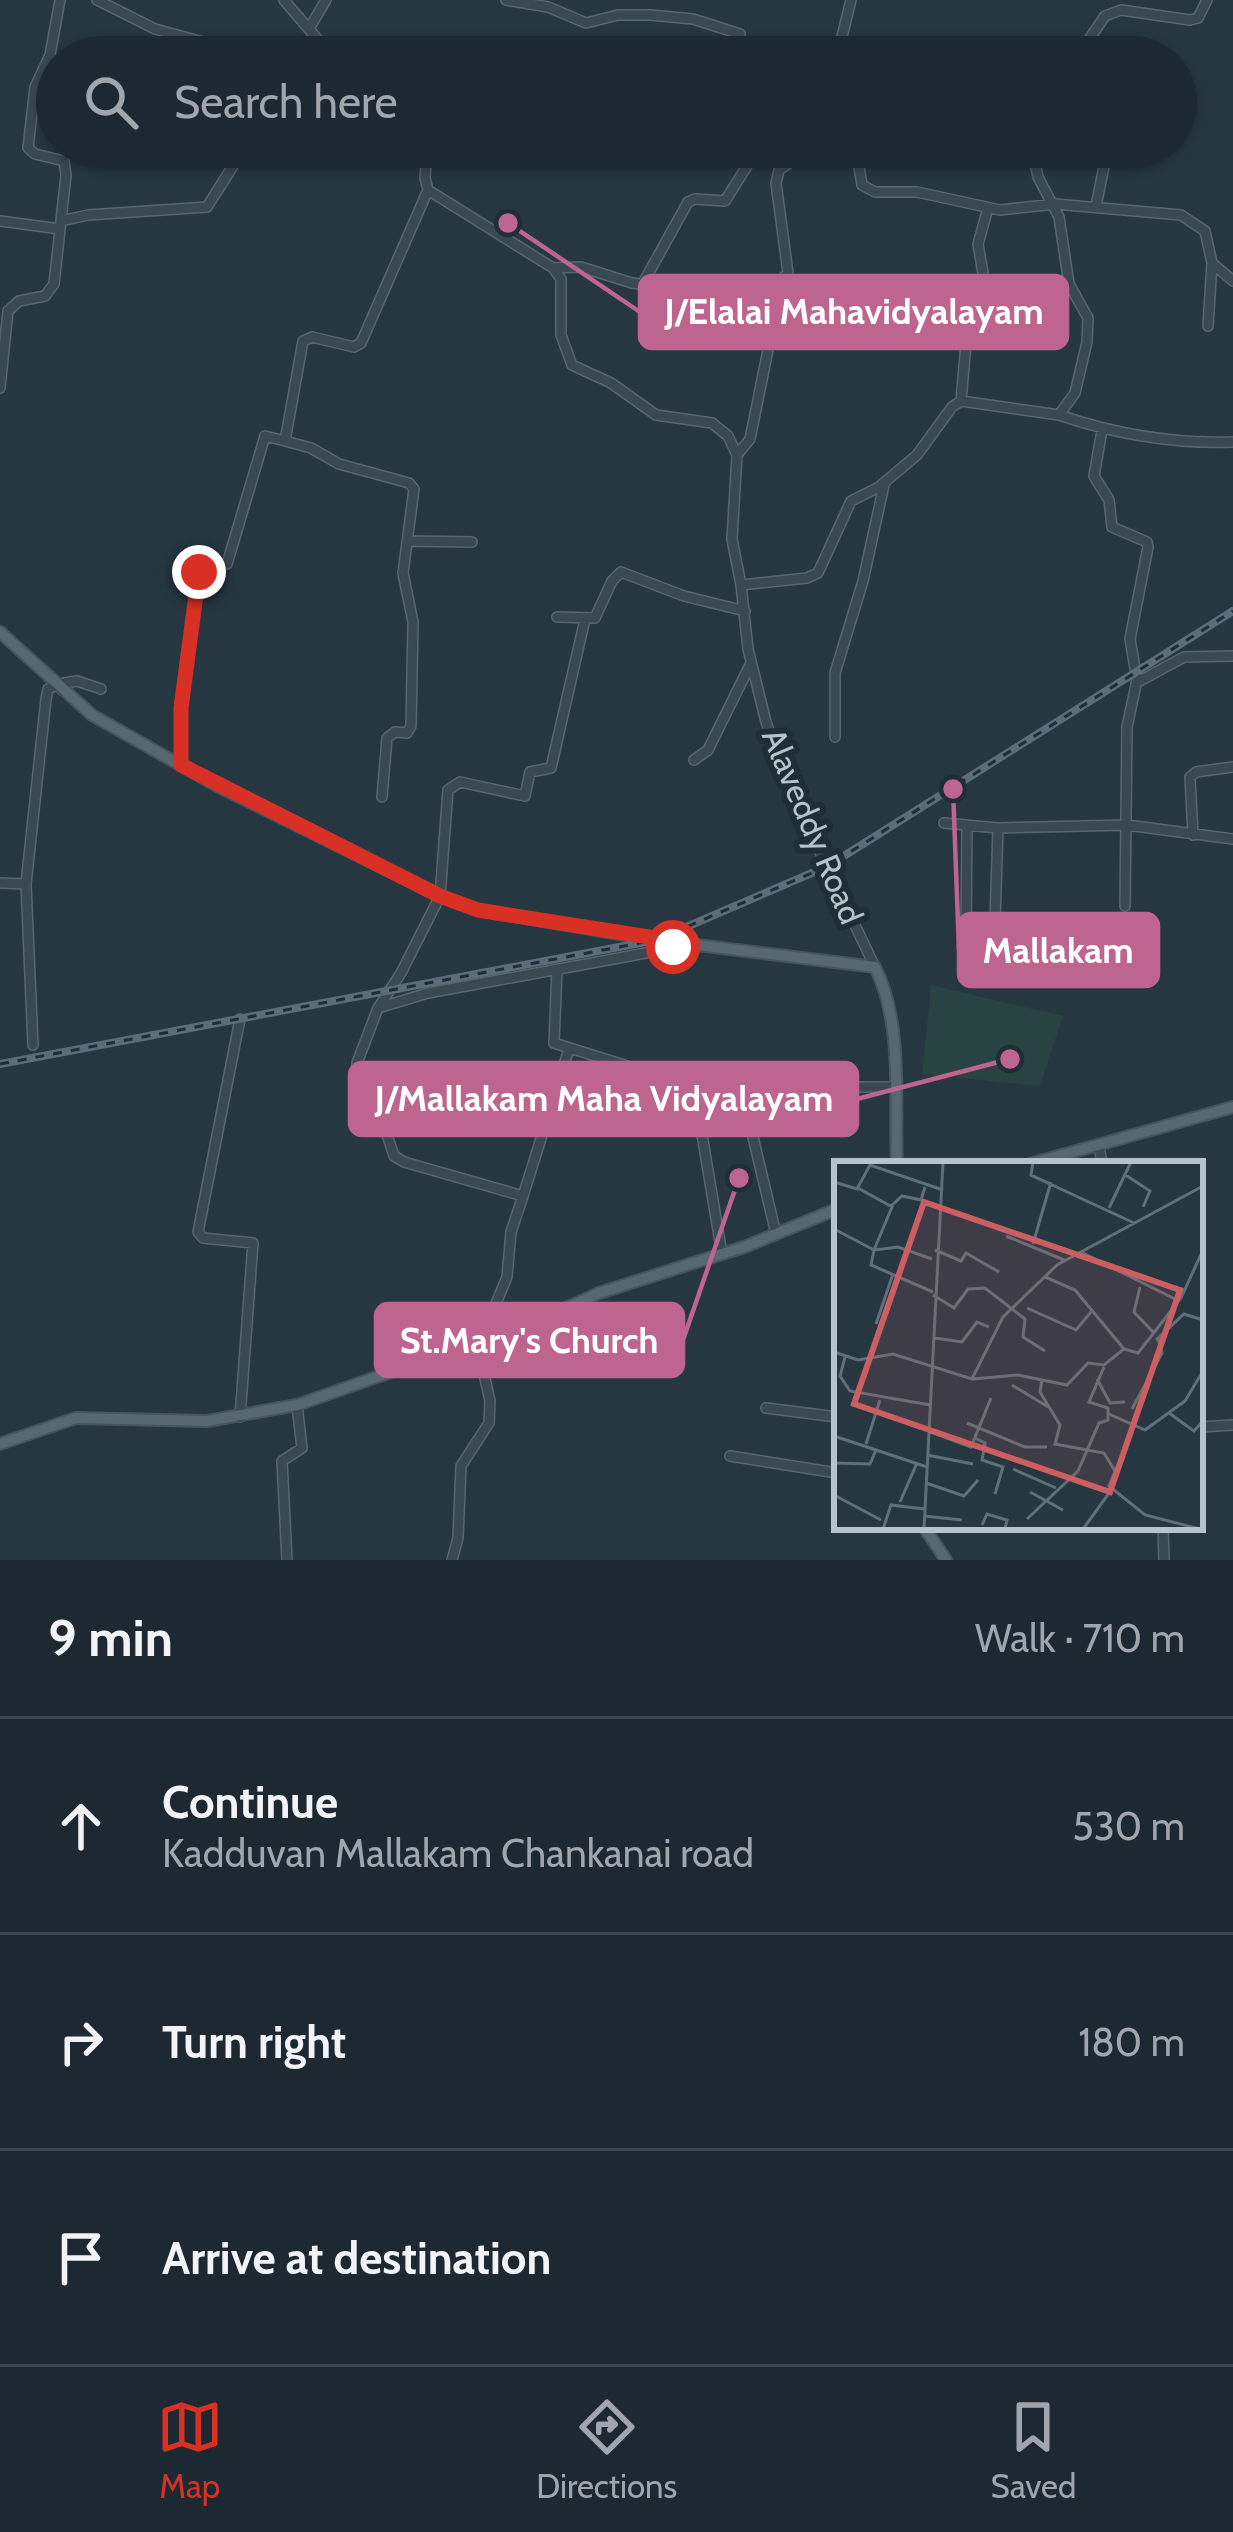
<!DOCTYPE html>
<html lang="en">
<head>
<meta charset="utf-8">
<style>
	:root { --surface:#1c2932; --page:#25313a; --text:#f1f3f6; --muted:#a0a6ac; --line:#3a454d; --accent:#d93025 }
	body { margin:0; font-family:Cabin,sans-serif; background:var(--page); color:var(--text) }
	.stop { position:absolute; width:36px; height:36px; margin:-27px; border:9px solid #d93025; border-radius:50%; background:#fff }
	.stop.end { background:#d93025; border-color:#fff; box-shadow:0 3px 12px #0008 }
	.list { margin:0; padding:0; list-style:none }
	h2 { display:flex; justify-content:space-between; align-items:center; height:156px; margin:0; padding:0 48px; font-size:51px }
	h2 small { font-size:39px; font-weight:400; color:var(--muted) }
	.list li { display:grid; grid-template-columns:78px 1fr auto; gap:36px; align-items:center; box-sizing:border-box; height:216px; padding:0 48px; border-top:3px solid var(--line) }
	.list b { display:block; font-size:45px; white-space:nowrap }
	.list p { margin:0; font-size:39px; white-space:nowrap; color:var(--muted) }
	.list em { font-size:39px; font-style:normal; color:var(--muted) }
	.icon { flex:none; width:66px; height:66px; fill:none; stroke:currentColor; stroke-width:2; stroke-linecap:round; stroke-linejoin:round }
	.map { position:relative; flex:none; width:1233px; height:1560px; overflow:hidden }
	.search { position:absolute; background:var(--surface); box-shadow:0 3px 9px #0004; left:36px; right:36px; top:36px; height:132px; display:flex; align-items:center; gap:30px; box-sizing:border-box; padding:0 42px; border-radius:66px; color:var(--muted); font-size:45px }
	.sheet { height:804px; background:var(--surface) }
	nav { display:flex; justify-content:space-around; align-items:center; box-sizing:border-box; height:168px; border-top:3px solid var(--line); background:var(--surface); font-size:33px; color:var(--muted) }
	nav a { display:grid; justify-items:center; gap:6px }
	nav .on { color:var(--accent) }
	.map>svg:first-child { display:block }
	.garden { fill:#284341 }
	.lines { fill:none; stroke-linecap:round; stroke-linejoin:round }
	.minor-casing { stroke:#58666f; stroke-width:12 }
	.major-casing { stroke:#47545e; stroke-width:14 }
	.minor { stroke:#3a4852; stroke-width:9 }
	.major { stroke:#586872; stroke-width:10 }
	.rail-casing { stroke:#5c6d79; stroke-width:8 }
	.rail { stroke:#1f2d37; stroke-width:3; stroke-dasharray:9; stroke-linecap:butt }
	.route { stroke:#d93025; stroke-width:15 }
	.labels { text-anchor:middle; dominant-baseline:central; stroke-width:12; stroke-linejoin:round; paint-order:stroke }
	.street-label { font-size:33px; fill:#b7c3cc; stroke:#1f2d37 }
	.inset-road { fill:none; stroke:#606f79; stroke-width:3 }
	.view { fill:#cb5e61; fill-opacity:0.15; stroke:#cb5e61; stroke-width:6 }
	.inset-edge { fill:none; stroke:#b7c3cc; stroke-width:6 }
	.leader { fill:none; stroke:#bd658e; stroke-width:4.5 }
	.callout-dot { fill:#bd658e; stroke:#1f2d37; stroke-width:4.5 }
	.callout { fill:#bd658e; stroke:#bd658e; stroke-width:4.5 }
	.callout-label { font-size:36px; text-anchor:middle; font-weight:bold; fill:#fff }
</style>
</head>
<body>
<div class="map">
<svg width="1233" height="1560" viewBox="0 0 1233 1560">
	<rect width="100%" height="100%" fill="#263742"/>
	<path class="garden" d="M931 985 1063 1016 1040 1086 922 1074Z"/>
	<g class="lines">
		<g class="minor-casing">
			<path id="minor" d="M97 0 155 29 258 57
				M284 0 319 41 323 57
				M506 0 548 7 586 23 618 15H650L693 19 740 34
				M310 27 326 0
				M837 57 851 0
				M1077 57 1105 16 1121 10 1190 20 1198 18 1207 0
				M427 147 425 178 428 190 553 268 561 279V335L572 365 611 383 656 415 712 423 728 436 737 455 732 539 741 585 748 649 766 722 793 796 875 967
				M1096 206 1108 147
				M0 221 60 229
				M61 221 88 215 207 207 245 147
				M553 268 581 267 632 283 710 294 778 283 788 273 776 183 779 170C800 154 834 139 857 155L862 185 875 192H917L1000 210 1055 204 1181 215 1205 231 1212 263 1233 281
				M642 285 688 202 695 199 725 201 747 166 744 147
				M1208 326 1212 263
				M0 388 8 311 19 301 45 296 54 284 66 175 64 161 35 154 28 148 35 87 50 55 60 0
				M961 401 967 332 985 285 978 244 988 208
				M1059 415C1115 434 1173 444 1233 442
				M1102 430 1094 476 1109 500 1112 527 1147 542 1148 547 1130 639 1137 680 1127 727 1125 906
				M285 441 311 448 339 464 409 483 414 489 403 573 413 622 411 726 407 733 395 732 387 738 382 797
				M737 455 750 439 770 340 749 287
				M408 541 472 542
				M741 585 807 578 818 573 851 501 879 487 917 455 952 407 961 401 1059 415 1075 393 1087 342 1088 318 1069 284 1059 217 1038 177 1032 147
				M557 617 595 618 612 581 621 572 684 596 745 611
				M1136 683 1184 657 1233 656
				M62 690 64 683 77 681 101 689
				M835 737V673L863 581 884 485
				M694 760 708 750 751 663
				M181 765V708L199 572 207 566 227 564 265 436 285 441 303 341 312 337 354 347 361 343 428 190
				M944 823 998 828 1127 825 1233 839
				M1193 835 1190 777 1196 772 1233 767
				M0 883 26 884
				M966 936 967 825
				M994 951 998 828
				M557 970 554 1043 694 1087 722 1254
				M378 1008 428 993 684 946
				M33 1045 26 884 46 699 48 689 57 685
				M804 1087H894
				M753 1137 776 1234
				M1099 1146 1102 1164
				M523 1196 569 1049
				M494 1336 495 1306 507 1277 511 1232 523 1196 404 1162 394 1156 381 1116 365 1100 356 1076 357 1063 378 1008 401 973 440 896 448 790 460 782 525 796 530 772 551 768 585 619
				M766 1408 837 1417
				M240 1417 253 1243 203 1238 198 1232 240 1019
				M1200 1427 1233 1425
				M730 1456 837 1473
				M1163 1527 1164 1560
				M287 1560 282 1461 302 1448 297 1405
				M452 1560 458 1538 461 1466 489 1423 490 1401 477 1342"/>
		</g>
		<g class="major-casing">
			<path id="major" d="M0 632 92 715 219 787 440 896 478 910 656 940 875 967C904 1026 894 1099 897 1164
				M1030 1164 1233 1107
				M0 1444 76 1418 207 1421 297 1405 544 1318 599 1293 744 1247 837 1209
				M924 1527 946 1560"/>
		</g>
		<use href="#minor" class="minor"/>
		<use href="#major" class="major"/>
		<g class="rail-casing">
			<path id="rail" d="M0 1064 656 940 828 866 1233 611"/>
		</g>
		<use href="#rail" class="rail"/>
	</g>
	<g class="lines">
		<path class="route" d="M199 572 181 708V765L440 896 478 910 693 944 673 947"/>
	</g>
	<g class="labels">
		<g class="street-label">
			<text transform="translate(813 826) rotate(67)">Alaveddy Road</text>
		</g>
	</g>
	<g transform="translate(834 1161)">
		<rect width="369" height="369" fill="#263742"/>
		<path class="inset-road" d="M199 1 197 14 300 62M290 13 316 30 309 46M0 21 23 28 36 4 109 29M57 45 68 35 87 39 91 26M275 47 297 1M0 68 40 89 58 46 24 27M172 75 230 99M199 83 217 21M101 89 127 100 132 92 165 111M247 91 345 140M98 98 64 86 40 89 37 104 99 131M211 116 241 129 290 188M306 126 300 151 319 171M99 134 120 147 134 128 151 127 191 158 189 176 211 190M193 147 242 169 257 151M42 163 59 113M101 177 128 181 143 161 155 166M322 179 350 153 369 159M0 191 24 199 59 193 138 218 169 156 223 104 369 25M11 196 6 215 16 230 96 244M139 218 184 214 233 224 254 202 270 204 290 188 304 192 347 137 369 89M208 218 206 231 226 264 221 283 270 292 281 310 275 325 311 354 366 368M263 218 276 242 291 241M178 224 216 247M298 248 328 192 324 178M335 252 360 270 369 260M275 253 311 269 351 240 369 210M133 262 191 286H213M94 270 137 286 157 237M0 275 93 306M141 277 151 282 148 299 169 306 161 333M32 283 46 239M93 294 139 303M0 302 36 303 42 289M179 308 222 327M92 322 130 335 144 319M196 331 229 349M0 334 47 359M66 341 83 302M90 355 128 359M193 358 244 310 265 262 274 259V247L255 241 270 206M148 364 153 353 173 359 171 368M49 368 57 344 90 348M90 368 109 1M249 368 278 328"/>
		<path class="view" d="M90 41 346 129 276 331 20 243Z"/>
		<rect width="369" height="369" class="inset-edge"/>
	</g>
	<path class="leader" d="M508 223L640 312M953 789L959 950M1010 1059L857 1099M739 1178L683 1340"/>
	<g class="callout-dot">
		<circle cx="508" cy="223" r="12"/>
		<circle cx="953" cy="789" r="12"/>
		<circle cx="1010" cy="1059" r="12"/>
		<circle cx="739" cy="1178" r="12"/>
	</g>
	<g class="callout">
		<rect x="640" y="276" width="427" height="72" rx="12"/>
		<rect x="959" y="914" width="199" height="72" rx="12"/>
		<rect x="350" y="1063" width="507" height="72" rx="12"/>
		<rect x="376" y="1304" width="307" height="72" rx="12"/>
	</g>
	<g class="callout-label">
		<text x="854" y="324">J/Elalai Mahavidyalayam</text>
		<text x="1058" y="963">Mallakam</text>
		<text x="604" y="1111">J/Mallakam Maha Vidyalayam</text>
		<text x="529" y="1353">St.Mary's Church</text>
	</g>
</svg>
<div class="stop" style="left:673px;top:947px"></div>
<div class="stop end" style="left:199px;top:572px"></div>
<div class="search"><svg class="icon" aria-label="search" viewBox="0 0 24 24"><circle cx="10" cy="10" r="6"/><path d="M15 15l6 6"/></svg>Search here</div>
</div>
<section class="sheet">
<h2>9 min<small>Walk · 710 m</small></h2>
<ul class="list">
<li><svg class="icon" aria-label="ahead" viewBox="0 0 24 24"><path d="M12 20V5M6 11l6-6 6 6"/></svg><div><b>Continue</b><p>Kadduvan Mallakam Chankanai road</p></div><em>530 m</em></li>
<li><svg class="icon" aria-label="right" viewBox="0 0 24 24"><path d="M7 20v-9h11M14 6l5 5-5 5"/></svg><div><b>Turn right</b></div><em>180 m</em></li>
<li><svg class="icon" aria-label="arrive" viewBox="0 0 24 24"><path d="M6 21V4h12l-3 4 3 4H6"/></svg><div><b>Arrive at destination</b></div></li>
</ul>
</section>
<nav>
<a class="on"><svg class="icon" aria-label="map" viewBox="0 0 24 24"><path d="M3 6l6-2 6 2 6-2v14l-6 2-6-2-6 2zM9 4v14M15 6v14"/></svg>Map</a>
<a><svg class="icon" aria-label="directions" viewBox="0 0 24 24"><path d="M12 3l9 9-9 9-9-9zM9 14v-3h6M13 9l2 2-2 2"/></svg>Directions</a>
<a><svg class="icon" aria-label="saved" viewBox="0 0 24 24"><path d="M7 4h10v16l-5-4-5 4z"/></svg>Saved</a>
</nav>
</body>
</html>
